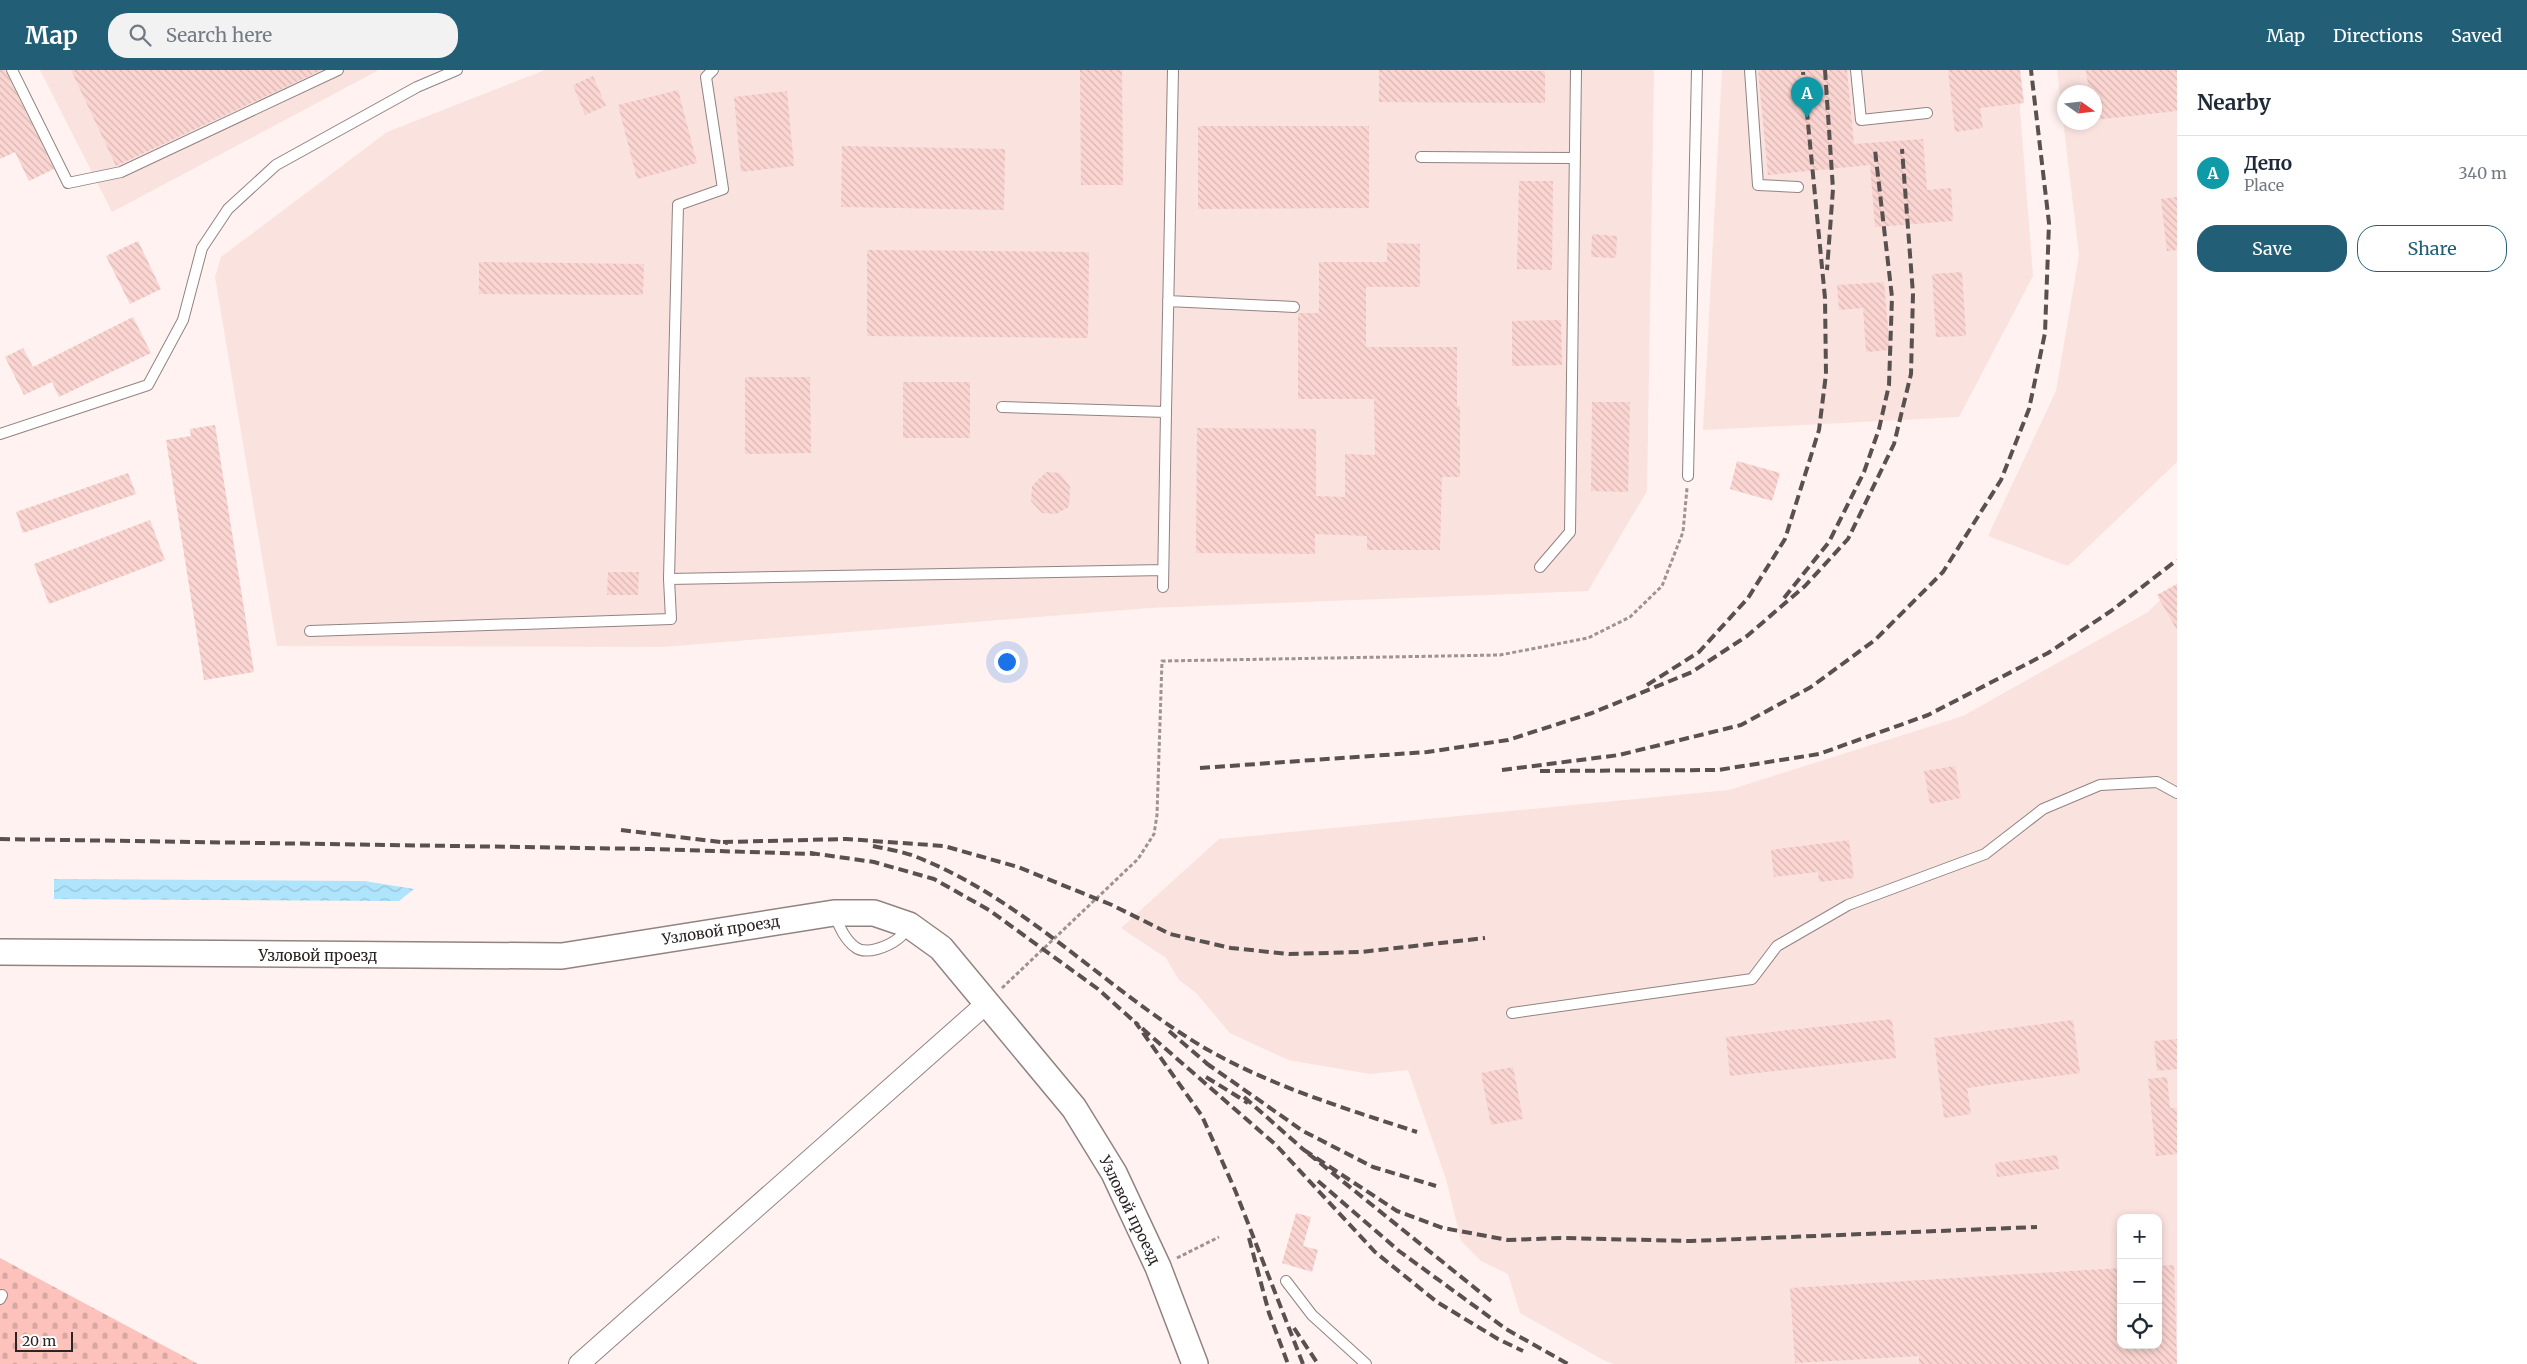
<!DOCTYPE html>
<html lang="en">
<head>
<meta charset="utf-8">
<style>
	:root { --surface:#fff; --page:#f2f2f3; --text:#1f2937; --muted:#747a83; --line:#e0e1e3; --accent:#225f76 }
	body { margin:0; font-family:Merriweather,serif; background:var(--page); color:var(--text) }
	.controls { position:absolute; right:15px; bottom:15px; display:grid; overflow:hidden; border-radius:10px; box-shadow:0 2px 8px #0003 }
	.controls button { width:45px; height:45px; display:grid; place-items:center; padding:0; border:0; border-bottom:1px solid var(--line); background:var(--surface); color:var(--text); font:25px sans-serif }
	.compass { position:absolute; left:2057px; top:15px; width:45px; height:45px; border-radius:50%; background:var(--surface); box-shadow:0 2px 8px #0003; rotate:104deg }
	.scale { position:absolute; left:15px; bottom:12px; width:58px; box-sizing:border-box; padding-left:5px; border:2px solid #2a2423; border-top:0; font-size:14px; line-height:18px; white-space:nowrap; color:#2a2423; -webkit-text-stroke:4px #fff; paint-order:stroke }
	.you { position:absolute; left:1006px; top:591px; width:18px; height:18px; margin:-12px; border:4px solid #fff; border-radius:50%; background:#1a73e8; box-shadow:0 0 0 8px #1a73e833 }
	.badge { display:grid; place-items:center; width:32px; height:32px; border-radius:50%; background:var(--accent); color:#fff; font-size:16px; font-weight:700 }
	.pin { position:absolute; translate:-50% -41px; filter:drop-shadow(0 1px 2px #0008) }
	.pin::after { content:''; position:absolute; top:26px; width:18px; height:15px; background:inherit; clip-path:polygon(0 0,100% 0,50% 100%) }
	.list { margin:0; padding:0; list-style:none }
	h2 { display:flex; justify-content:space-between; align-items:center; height:65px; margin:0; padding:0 20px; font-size:21px }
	h2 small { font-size:16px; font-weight:400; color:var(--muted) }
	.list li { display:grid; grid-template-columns:32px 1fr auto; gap:15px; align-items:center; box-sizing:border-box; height:75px; padding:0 20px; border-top:1px solid var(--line) }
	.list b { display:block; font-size:19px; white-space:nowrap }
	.list p { margin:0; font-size:16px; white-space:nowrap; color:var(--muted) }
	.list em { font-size:16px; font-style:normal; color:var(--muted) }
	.actions { display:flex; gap:10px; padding:15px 20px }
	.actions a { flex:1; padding:11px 0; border:1px solid var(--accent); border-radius:20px; text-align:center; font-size:18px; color:var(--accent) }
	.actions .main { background:var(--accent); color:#fff }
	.icon { flex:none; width:28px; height:28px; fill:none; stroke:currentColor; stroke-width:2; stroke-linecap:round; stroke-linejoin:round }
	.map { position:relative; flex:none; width:2177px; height:1294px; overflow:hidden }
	header { display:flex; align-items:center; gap:30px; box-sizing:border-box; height:70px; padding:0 25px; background:var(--accent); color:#fff }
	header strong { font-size:24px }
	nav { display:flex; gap:28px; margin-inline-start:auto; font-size:18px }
	.search { width:350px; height:45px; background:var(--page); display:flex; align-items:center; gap:12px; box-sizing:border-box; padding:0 18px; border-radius:20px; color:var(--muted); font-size:19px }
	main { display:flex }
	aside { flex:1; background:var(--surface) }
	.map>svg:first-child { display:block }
	.built { fill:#fae2df; fill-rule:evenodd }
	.cemetery { fill:url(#cemetery-stones) }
	.water { fill:url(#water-waves) }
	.building { fill:url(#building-back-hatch) }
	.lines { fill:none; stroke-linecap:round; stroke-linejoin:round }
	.service-casing { stroke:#918381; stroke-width:12 }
	.minor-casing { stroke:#918381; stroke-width:22 }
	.tertiary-casing { stroke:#918381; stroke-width:28 }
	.path { stroke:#9d9391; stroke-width:3; stroke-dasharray:4 2.5; stroke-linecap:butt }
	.service { stroke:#fff; stroke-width:10 }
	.minor { stroke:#fff; stroke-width:20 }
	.tertiary { stroke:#fff; stroke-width:25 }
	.rail { stroke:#595150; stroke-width:4; stroke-dasharray:10 5; stroke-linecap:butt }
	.labels { text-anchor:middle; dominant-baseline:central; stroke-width:4.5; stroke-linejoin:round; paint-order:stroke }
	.street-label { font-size:15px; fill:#2a2423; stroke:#fff }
</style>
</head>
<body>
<header>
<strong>Map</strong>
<div class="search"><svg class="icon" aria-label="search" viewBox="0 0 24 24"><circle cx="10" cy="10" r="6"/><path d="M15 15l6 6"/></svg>Search here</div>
<nav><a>Map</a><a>Directions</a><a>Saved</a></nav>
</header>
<main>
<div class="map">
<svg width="2177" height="1294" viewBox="0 0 2177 1294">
	<defs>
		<pattern id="cemetery-stones" width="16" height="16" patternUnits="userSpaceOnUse" patternTransform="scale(1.25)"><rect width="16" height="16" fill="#fdc2bc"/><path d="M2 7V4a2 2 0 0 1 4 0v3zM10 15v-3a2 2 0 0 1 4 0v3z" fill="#d9a7a1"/></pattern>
		<pattern id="water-waves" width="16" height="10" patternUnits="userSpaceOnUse" patternTransform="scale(1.25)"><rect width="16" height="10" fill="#aee4fc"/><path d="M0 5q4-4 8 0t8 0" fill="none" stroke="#96c3d8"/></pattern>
		<pattern id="building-back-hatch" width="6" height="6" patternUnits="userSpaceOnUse" patternTransform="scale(1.25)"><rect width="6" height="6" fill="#fbd5d1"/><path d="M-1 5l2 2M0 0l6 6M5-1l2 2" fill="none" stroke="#d7b7b3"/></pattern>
	</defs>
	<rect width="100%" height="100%" fill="#fff2f0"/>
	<path class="built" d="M40 0H379L112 142Z
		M545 0H1654L1647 421 1588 521 1150 538 662 577 277 576 215 207 221 187 387 62Z
		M1722 0H2017L2033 206 1959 347 1703 360Z
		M2057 0H2177V392L2068 496 1988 466 2056 321 2079 185ZM2064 22H2094V52H2064Z
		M2177 513V1294H1614L1605 1291 1520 1243 1508 1204 1481 1191 1461 1171 1446 1109 1408 1000 1370 1004 1288 990 1230 963 1196 923 1179 910 1166 888 1121 858 1219 769 1729 720 1963 646 2148 542ZM2121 1148H2158V1275H2121Z"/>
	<path class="cemetery" d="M0 1188 198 1294H0Z"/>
	<path class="water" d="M54 809 364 811 414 819 399 831 54 829Z"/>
	<path class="building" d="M0 0H5L54 99 29 111 15 82 0 89Z
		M71 0H322L116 96Z
		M1080 0H1122L1123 115H1081Z
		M1379 0 1545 1V33L1379 32Z
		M1758 0H1847L1854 74 1923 69 1927 120 1951 118 1953 151 1875 157 1870 95 1768 105Z
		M1948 0H2020L2024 33 1980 38 1983 58 1955 62Z
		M2086 0H2177V41L2094 50V22H2089Z
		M593 6 606 36 585 45 573 15Z
		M678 20 697 93 637 109 618 35Z
		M787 21 794 96 741 102 734 27Z
		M1198 56H1369V138L1198 139Z
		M842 76 1005 79 1004 140 841 137Z
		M1519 111H1553L1552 200 1517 199Z
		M2177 127V180L2167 181 2161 129Z
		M1592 164 1617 166 1616 188 1591 187Z
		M138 171 161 219 130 234 106 186Z
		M1387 173 1420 174V217H1366V277H1457V336H1460V407H1442L1440 480H1367V466L1315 464V484L1196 483 1197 358 1316 359V426L1345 427V384L1375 385 1374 329H1298V243H1319V192H1387Z
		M867 180 1089 182 1088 268 867 266Z
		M479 192 644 194 643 225 479 224Z
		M1962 202 1966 266 1936 267 1932 204Z
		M1884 212 1890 280 1866 282 1863 238 1839 240 1837 215Z
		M133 247 151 283 59 327 52 312 24 325 5 287 23 278 33 297Z
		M1561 250 1562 295 1512 296V251Z
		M745 307H810L811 383 745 384Z
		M903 312H970V368H903Z
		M1592 332H1630L1628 422 1591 421Z
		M215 355 254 602 204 610 166 370 191 366 190 359Z
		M1737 391 1780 403 1772 431 1730 419Z
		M1046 402 1060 403 1070 417 1069 437 1056 444 1042 443 1031 431 1032 416Z
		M128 403 136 424 23 463 16 442Z
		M150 450 165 490 49 534 34 494Z
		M608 502H639L638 525H607Z
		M2177 514V560L2157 525Z
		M1955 696 1961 728 1930 734 1924 701Z
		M1849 770 1854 808 1819 812 1818 802 1774 807 1771 780Z
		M1892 949 1896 988 1730 1006 1726 967Z
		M2073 950 2080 1003 1967 1018 1971 1044 1944 1048 1934 968Z
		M2177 969V999L2157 1001 2154 971Z
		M1513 997 1523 1049 1491 1055 1481 1003Z
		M2167 1007 2170 1038H2177V1084L2156 1086 2148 1009Z
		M2057 1085 2059 1099 1997 1107 1995 1093Z
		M1296 1143 1311 1147 1303 1176 1318 1180 1312 1202 1282 1193Z
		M2174 1195 2177 1294H1919V1286L1795 1293 1790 1218 2121 1198V1275H2158V1196Z"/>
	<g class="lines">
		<g class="service-casing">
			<path id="service" d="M12 0 68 113 121 102 338 0
				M713 0 706 7 723 119 678 135 669 509 1163 500
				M1750 0 1758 115 1798 117
				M1856 0 1861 50 1927 43
				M1421 87 1575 88
				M1168 231 1294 237
				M1002 337 1166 342 1173 0
				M0 364 148 315 183 250 202 178 228 139 276 95 417 17 457 0
				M1688 406 1697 0
				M1540 497 1570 462 1576 0
				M1163 517 1166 342
				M310 561 671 549 669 509
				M834 844C839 855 844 869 855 877 866 886 889 876 899 868 903 865 906 860 908 856
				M1512 943 1752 909 1777 876 1848 835 1985 784 2043 739 2100 715 2157 712 2177 723
				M1286 1211 1312 1245 1366 1294
				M0 1229 2 1225"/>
		</g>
		<g class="minor-casing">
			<path id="minor" d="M579 1294 987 933"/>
		</g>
		<g class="tertiary-casing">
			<path id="tertiary" d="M0 882 562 886 834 843H874L909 855 941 878 1074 1038 1114 1103 1158 1197 1195 1294"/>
		</g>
		<path class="path" d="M1002 918 1138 789 1154 764 1157 745 1162 591 1500 585 1588 568 1630 547 1662 516 1683 462 1687 418
			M1177 1188 1219 1167"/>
		<use href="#service" class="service"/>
		<use href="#minor" class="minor"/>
		<use href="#tertiary" class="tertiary"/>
		<path class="rail" d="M1825 0 1833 119 1827 200
			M1784 528 1829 472 1864 402 1879 359 1889 315 1892 227 1875 80
			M1647 615 1699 582 1748 528 1785 469 1819 360 1826 304 1825 228 1803 2
			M1200 698 1427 682 1508 670 1592 643 1692 602 1747 566 1805 516 1848 469 1894 374 1911 304 1913 224 1902 79
			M1502 700 1619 685 1741 655 1811 617 1875 570 1943 502 2001 410 2029 339 2045 263 2049 153 2031 0
			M1540 701 1718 700 1819 684 1928 645 2048 583 2111 541 2177 490
			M621 760 728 773
			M0 769 650 779 815 784
			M723 772 846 769 944 776 1018 797 1112 835 1170 864 1231 878 1289 884 1361 882 1485 868
			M873 776C886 779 901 781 914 786 1023 828 1104 918 1203 977 1270 1016 1344 1038 1417 1062
			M810 783 874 792 934 809 989 840 1098 919 1136 953
			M1169 961 1211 997
			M1206 993 1303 1061 1373 1097 1436 1116
			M1206 1007 1248 1033
			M1244 1027 1304 1080
			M1318 1111 1399 1181 1506 1259 1568 1294
			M1249 1168 1269 1243 1288 1294
			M1491 1231 1304 1080 1397 1141 1443 1158 1508 1170 1561 1168 1691 1171 2037 1157
			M1294 1258 1318 1294
			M1303 1294 1235 1120 1202 1046 1136 953 1276 1075 1375 1182 1437 1232 1498 1269 1523 1281"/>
	</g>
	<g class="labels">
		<g class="street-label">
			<text transform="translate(721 860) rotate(-9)">Узловой проезд</text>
			<text x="318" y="885">Узловой проезд</text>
			<text transform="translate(1130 1140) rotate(64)">Узловой проезд</text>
		</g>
	</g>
</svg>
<div class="controls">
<button>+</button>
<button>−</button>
<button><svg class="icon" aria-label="locate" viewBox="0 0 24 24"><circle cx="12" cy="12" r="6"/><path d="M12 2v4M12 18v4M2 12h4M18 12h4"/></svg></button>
</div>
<svg class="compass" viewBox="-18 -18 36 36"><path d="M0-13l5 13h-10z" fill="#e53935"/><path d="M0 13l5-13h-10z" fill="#747a83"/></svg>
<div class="scale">20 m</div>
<div class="you"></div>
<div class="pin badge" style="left:1807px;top:48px;background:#0f9aa8">A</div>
</div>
<aside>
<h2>Nearby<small></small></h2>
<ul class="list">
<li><span class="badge" style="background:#0f9aa8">A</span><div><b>Депо</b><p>Place</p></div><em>340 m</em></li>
</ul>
<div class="actions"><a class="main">Save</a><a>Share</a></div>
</aside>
</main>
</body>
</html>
